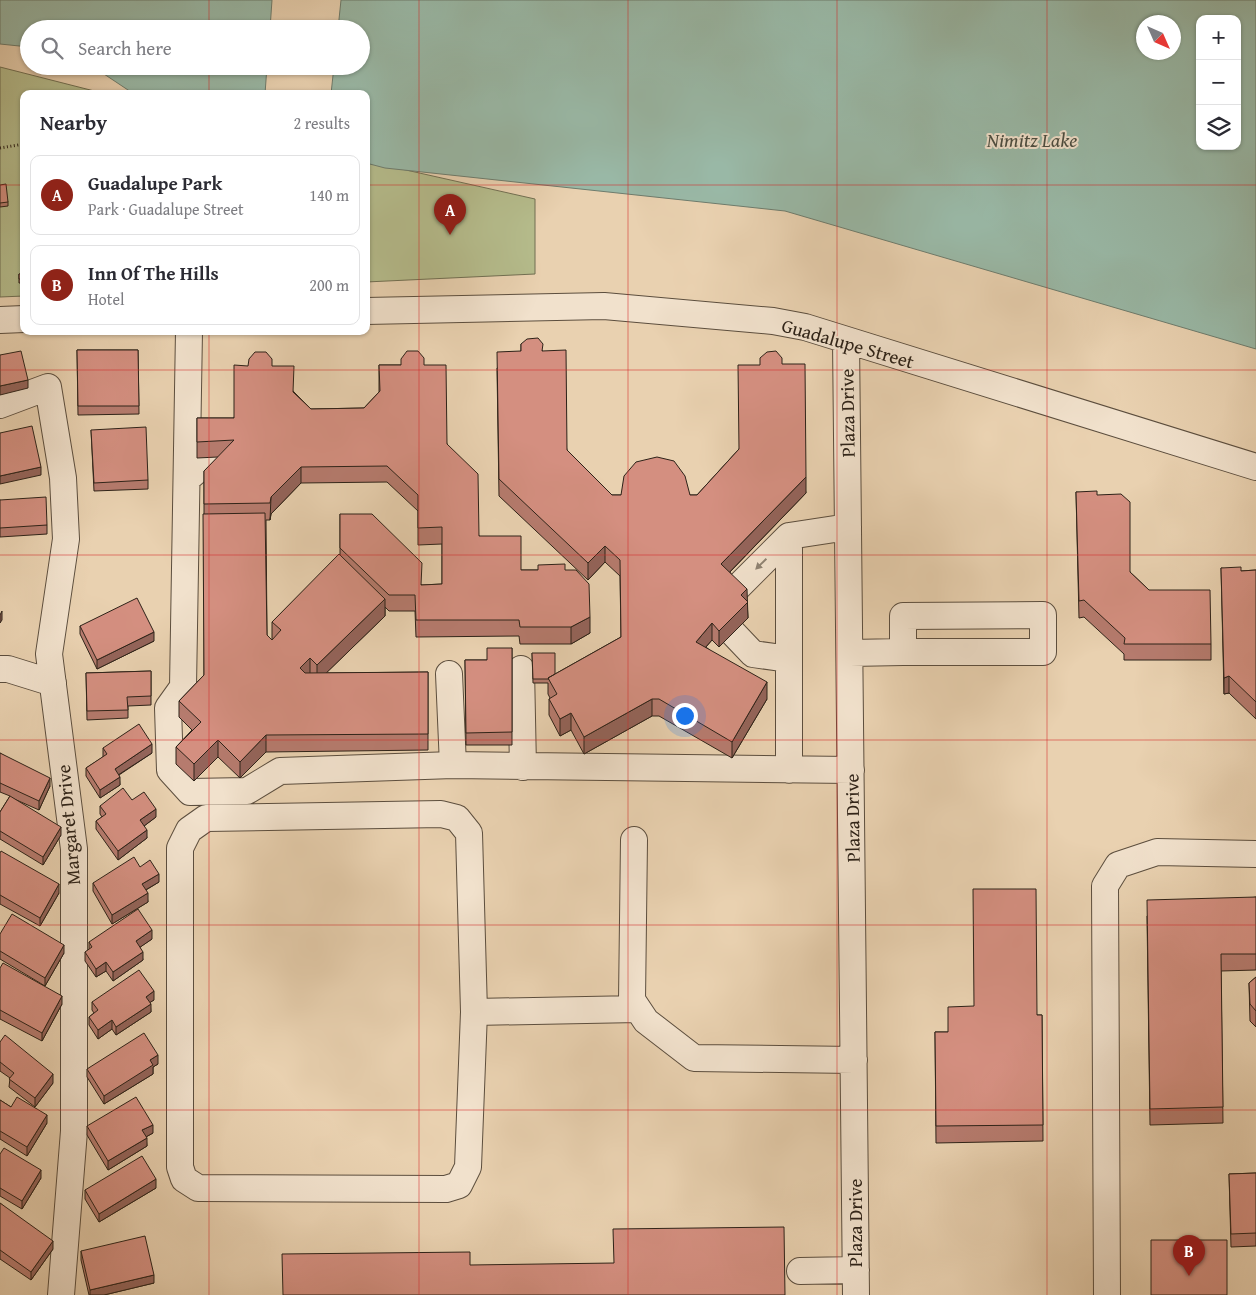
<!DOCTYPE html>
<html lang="en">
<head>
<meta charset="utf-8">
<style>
	:root { --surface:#fff; --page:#f2f2f3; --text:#2b2b33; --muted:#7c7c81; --line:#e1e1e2; --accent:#8f2418 }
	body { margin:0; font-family:"Gentium Book Plus",serif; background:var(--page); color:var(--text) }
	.controls { position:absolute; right:15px; top:15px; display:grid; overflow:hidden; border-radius:10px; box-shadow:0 1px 4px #0004 }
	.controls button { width:45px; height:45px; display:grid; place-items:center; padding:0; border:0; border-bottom:1px solid var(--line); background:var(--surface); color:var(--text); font:25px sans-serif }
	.compass { position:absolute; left:1136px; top:15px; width:45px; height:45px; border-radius:50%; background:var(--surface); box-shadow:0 1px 4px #0004; rotate:135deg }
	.you { position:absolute; left:684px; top:715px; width:18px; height:18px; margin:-12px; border:4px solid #fff; border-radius:50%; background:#1a73e8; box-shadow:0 0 0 8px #1a73e833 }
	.badge { display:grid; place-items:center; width:32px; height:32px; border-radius:50%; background:var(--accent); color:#fff; font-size:16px; font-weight:700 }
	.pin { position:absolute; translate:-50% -41px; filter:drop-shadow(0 1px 2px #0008) }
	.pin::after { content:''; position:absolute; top:26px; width:18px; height:15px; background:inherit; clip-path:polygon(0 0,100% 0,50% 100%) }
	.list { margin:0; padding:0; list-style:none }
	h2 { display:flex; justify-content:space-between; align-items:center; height:65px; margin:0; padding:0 20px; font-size:21px }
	h2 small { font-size:16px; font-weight:400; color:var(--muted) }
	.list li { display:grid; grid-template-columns:32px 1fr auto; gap:15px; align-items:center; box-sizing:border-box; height:80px; margin:0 10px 10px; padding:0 10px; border:1px solid var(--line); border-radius:10px }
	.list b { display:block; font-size:19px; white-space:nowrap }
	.list p { margin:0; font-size:16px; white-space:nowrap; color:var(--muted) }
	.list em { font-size:16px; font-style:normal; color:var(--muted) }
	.icon { flex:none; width:28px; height:28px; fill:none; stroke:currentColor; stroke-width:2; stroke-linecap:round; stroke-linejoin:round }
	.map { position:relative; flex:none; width:1256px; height:1295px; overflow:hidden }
	.search { position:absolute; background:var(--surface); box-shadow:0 1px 4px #0004; left:20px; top:20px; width:350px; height:55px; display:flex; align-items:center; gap:12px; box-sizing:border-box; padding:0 18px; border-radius:28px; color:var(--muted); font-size:19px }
	.panel { position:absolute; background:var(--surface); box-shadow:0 1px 4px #0004; left:20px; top:90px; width:350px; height:245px; border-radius:10px }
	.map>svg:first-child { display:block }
	.green { fill:#b5bc8c; stroke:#716f52 }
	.water { fill:#99b8a6; stroke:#6e7c6d; fill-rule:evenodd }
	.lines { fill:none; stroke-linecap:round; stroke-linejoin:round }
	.minor-casing { stroke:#5c4e3e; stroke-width:28 }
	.path { stroke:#2d2218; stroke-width:3; stroke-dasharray:1 2.5; stroke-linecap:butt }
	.minor { stroke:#f1e1cc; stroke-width:26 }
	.wall { fill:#b67b6e; stroke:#2d2218; fill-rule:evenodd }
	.shaded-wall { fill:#94645a; stroke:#2d2218 }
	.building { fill:#d48f80; stroke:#2d2218 }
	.oneway { fill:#8f8272 }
	.grid { fill:none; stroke:#d62828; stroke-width:1; stroke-opacity:0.55 }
	.labels { text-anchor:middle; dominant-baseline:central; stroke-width:4; stroke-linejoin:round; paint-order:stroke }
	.street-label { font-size:19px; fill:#2d2218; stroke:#f1e1cc }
	.water-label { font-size:20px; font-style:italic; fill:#4d4f43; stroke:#f1e1cc }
</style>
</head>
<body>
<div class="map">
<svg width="1256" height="1295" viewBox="0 0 1256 1295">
	<rect width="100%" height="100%" fill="#e9d1b0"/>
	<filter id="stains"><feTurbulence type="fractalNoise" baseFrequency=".004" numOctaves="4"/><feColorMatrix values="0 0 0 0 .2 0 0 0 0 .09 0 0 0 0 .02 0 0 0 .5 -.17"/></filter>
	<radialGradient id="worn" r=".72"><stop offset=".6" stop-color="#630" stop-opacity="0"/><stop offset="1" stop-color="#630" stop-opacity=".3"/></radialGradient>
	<path class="green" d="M0 67 106 94H24V296L0 297Z
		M366 161 535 199V274L366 282Z"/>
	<path class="water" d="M0 0H272L270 29H29V47L0 44Z
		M341 0H1256V349L785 211 385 168 366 163V94H331L334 66H361V29H338ZM1200 19H1237V146H1200ZM1174 22V52H1144V22Z
		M92 66H267L265 94H134Z"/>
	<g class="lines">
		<g class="minor-casing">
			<path id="minor" d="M366 311 604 306 773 321 805 327 1256 467
				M0 320 24 319
				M189 331 183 687 168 708 170 770 190 792 247 791 280 771 453 765 851 770
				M846 340 856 1295
				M0 405 48 387 63 478 66 539 49 654 74 849V1131L61 1295
				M187 479 211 458
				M733 592 789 536
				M1043 615V652H903V616Z
				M733 633 753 654 789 659
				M850 653 903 652
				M0 669H8L53 683
				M521 669 523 767
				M449 674 453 765
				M789 770V536L848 527
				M634 840 632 1000 646 1021 694 1058 854 1060
				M474 1012 468 1167 459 1185 446 1189 198 1188 184 1179 180 1167V848L189 830 206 818 441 814 457 818 469 833 474 1012 638 1009
				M800 1271 856 1270
				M1107 1295 1105 886 1118 865 1157 852 1256 854"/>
		</g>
		<path class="path" d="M0 148 24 144"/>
		<use href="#minor" class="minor"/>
	</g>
	<path class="wall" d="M0 185 8 202V206L0 207Z
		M19 274 24 277V283H19Z
		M521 344 543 351 567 450 612 495H697L739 449 782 364 806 493 730 572 747 601 748 618 719 647 712 640 706 647 767 699 732 758 659 716H652L584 754 571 730 560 736 549 715V699L550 698 548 694V683H533L532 653 555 674 621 637 620 576 605 562 588 580 499 496 497 368 521 351Z
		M77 350H138L139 414 78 415Z
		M379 365H424L447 444 479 536 521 570H565L590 633 571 644H520L519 636 416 637 415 611H389L385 607V616L326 673 428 672V750L266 752 240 778 218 757 194 781 176 764V747L192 730 179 717V701L204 675V471L218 457 197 458V418H234L248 366H272L294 392 311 409 364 408 379 392ZM387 482 418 511V545L442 544V584L422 585 340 514V555L272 622V640L267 635 266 520H270L271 514 301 483Z
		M91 430 148 480V489L94 491Z
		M1076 492 1097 495 1130 572 1149 590 1211 644V660H1124V654L1084 617 1079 618Z
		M0 500 47 525V534L0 537Z
		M1221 568 1241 571 1256 570V719L1229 693 1224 694Z
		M80 626 154 641 97 669 80 634Z
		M512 648V745H466L465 660H487Z
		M151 671V705L128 706V718L87 720 86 673Z
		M103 748 152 753 119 775 120 785 100 798 86 776V768L103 757Z
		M0 753 50 786 39 810 12 798 61 835 43 865 0 839V812L10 796 0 792Z
		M132 800 156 817 144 826 147 838 118 860 96 829V821L102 817 100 814V806Z
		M0 853 59 893 40 926 0 904Z
		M140 867 159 882 146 890 148 902 112 924 93 891V883Z
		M1256 897V970L1221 971 1223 1123 1150 1125 1147 916Z
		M0 934 64 953 45 986 0 959Z
		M152 939 140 947 143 960 113 981 106 971 96 977 85 961V952L89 950V942Z
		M0 968 62 1004 42 1041 0 1019Z
		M1256 977V1027L1250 1021 1249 983Z
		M154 1000 150 1002 151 1012 116 1035 112 1029 98 1039 89 1025V1017L94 1013 92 1010V1002Z
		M1037 1015H1042L1043 1141 936 1143 935 1032H948Z
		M0 1042 53 1083 35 1107 9 1087 10 1078 0 1071Z
		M158 1064 153 1067V1074L104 1104 87 1077V1069Z
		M0 1100 11 1107 47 1123 27 1156 0 1139Z
		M87 1126 153 1133 146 1137 147 1146 108 1170 87 1135Z
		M0 1154 41 1178 22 1209 0 1196Z
		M1256 1173V1246L1231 1247 1229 1174Z
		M156 1188 99 1222 85 1199V1190Z
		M0 1203 53 1249 31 1280 0 1259Z
		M81 1251 154 1283 104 1295H89L81 1260Z"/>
	<path class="shaded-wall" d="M28 380V388L0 395V386Z
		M41 467V475L0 484V476Z
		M301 467V483L271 514 270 520 271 497Z
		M806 477V493L721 581V564Z
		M605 546V562L588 580V563Z
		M747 589 748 618 719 647V631L741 595Z
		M385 599V616L317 682V665Z
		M2 611V620L0 623V615Z
		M590 617V633L571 644V627Z
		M712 623V640L696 658V642Z
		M154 632V641L97 669V660Z
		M310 658V674L300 684V668Z
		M1229 676V693L1224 694V678Z
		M767 682V699L732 758V742Z
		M652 699V716L584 754V737Z
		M571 713V730L560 736V719Z
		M266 735V752L240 778V762Z
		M218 740V757L194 781V764Z
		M152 744V753L115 777V769Z
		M120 777V785L100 798V790Z
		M50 778V786L39 810V801Z
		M156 809V817L140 829V820Z
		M61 827V835L43 865V857Z
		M147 830V838L118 860V851Z
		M159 874V882L142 892V884Z
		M59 884V893L40 926V918Z
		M148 893V902L112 924V915Z
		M152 930V939L136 950V941Z
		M64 945V953L45 986V978Z
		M143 952V960L113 981V972Z
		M106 962V971L96 977V969Z
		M154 991V1000L146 1005V997Z
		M62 996V1004L42 1041V1033Z
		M151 1004V1012L116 1035V1027Z
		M112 1020V1029L98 1039V1030Z
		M158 1055V1064L153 1067V1074L104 1104V1096L150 1060Z
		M53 1074V1083L35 1107V1098Z
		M47 1115V1123L27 1156V1147Z
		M153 1125V1133L142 1139V1130Z
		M147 1138V1146L108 1170V1161Z
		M41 1170V1178L22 1209V1201Z
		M156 1179V1188L99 1222V1214Z
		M53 1241V1249L31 1280V1272Z
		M154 1275V1283L104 1295H90V1290Z"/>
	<path class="building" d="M6 184 8 202 0 203V185Z
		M23 273 24 279H19V274Z
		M538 338 543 344 542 351 566 350 567 450 612 495H621L624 476 636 462 657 457 674 461 685 476 690 495H697L739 449 738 365H760V358L767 352 776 351 782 358V364H805L806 477 721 564 747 589 741 595 748 602 719 631 712 623 696 642 767 682 732 742 659 699H652L584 737 571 713 560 719 549 699 557 694 548 678 621 637 620 560 605 546 588 563 499 479 497 352 521 351V344L527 339Z
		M77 350H138L139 406H78Z
		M21 351 28 380 0 386V355Z
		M407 351H418L424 358V365H446L447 444 478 474 479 536H521V570H538V565L565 564V570H576L589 584 590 617 571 627H520L519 620H416L415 595H389L340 548V514H372L422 563 421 585 442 584V527L418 528V495L387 466 301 467 271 497 270 503 204 504V471L234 440 197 442V418H234V365L248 366 249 359 255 352H266L272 359V366H294L293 392 311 409 364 408 380 391 379 365H401V359Z
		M32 426 41 467 0 476V433Z
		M146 427 148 480 94 483 91 430Z
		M1097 491V495L1121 494 1130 502V572L1149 590H1210L1211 644H1124L1125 638 1084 600 1079 601 1076 492Z
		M46 497 47 525 0 528V500Z
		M265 513 267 635 272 640 281 630 272 622 339 554 385 599 317 665 310 658 300 668 305 673 428 672V734L266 735 240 762 218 740 194 764 176 747 201 722 179 701 204 675 203 514Z
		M1241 567V571L1256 570V702L1229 676 1224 678 1221 568Z
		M137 598 154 632 97 660 80 626Z
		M487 648H512V732L466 733 465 660H487Z
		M532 653H555V674L548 678 549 679H533Z
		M151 671V696L127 697 128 710 87 711 86 673Z
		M139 724 152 744 115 769 120 777 100 790 86 768 107 754 103 748Z
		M0 753 50 778 39 801 0 783Z
		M123 788 132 800 144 792 156 809 140 820 147 830 118 851 96 821 106 814 100 806Z
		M10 796 61 827 43 857 0 831V812Z
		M1 851 59 884 40 918 0 895V853Z
		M134 857 140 867 150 860 159 874 142 884 148 893 112 915 93 883Z
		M973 889H1036L1037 1015H1042L1043 1125 936 1126 935 1032H948V1007L974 1006Z
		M1256 897V954H1221L1223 1107 1150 1109 1147 900Z
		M138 909 152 930 136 941 143 952 113 972 106 962 96 969 85 952 92 947 89 942Z
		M12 914 64 945 45 978 0 951V934Z
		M3 963 62 996 42 1033 0 1010V968Z
		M139 970 154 991 146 997 151 1004 116 1027 112 1020 98 1030 89 1017 98 1010 92 1002Z
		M1256 977V1011L1250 1004 1249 983Z
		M144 1033 158 1055 150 1060 153 1065 104 1096 87 1069Z
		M5 1035 53 1074 35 1098 9 1079 14 1073 0 1062V1042Z
		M17 1097 47 1115 27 1147 0 1131V1100L11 1107Z
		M136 1097 153 1125 142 1130 147 1138 108 1161 87 1126Z
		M4 1148 41 1170 22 1201 0 1188V1154Z
		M142 1156 156 1179 99 1214 85 1190Z
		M1256 1173V1233L1231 1234 1229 1174Z
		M0 1203 53 1241 31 1272 0 1250Z
		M784 1227 785 1295H283L282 1254 470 1252V1265L614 1263 613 1229Z
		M145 1236 154 1275 90 1290 81 1251Z
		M1151 1240H1227V1295H1151Z"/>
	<defs><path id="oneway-solid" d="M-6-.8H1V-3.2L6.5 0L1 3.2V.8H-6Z" transform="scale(1.25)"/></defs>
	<use class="oneway" href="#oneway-solid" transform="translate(761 564) rotate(136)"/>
	<path class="grid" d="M209 0V29M419 0V1295M628 0V1295M837 0V1295M1047 0V1295M209 66V94M0 185H24M366 185H1256M209 331V1295M0 370H1256M0 555H1256M0 740H1256M0 925H1256M0 1110H1256"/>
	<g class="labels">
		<g class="street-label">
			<text transform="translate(848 343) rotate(16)">Guadalupe Street</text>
			<text transform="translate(847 413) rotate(-91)">Plaza Drive</text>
			<text transform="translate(852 818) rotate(-91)">Plaza Drive</text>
			<text transform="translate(68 825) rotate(-95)">Margaret Drive</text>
			<text transform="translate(855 1223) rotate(-90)">Plaza Drive</text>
		</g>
		<g class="water-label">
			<text x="1032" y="139">Nimitz Lake</text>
		</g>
	</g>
	<rect width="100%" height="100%" filter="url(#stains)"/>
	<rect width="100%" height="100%" fill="url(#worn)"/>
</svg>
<div class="controls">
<button>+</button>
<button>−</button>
<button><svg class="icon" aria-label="layers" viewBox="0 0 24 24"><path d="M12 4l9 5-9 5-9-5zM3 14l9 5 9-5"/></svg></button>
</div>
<svg class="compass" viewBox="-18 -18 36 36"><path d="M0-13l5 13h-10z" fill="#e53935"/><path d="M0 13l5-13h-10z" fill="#7c7c81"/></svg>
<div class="you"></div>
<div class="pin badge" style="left:450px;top:235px">A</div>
<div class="pin badge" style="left:1189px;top:1276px">B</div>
<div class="search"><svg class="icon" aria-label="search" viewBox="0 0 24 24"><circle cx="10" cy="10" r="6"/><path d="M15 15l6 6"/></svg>Search here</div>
<section class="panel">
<h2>Nearby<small>2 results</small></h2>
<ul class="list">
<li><span class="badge">A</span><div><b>Guadalupe Park</b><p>Park · Guadalupe Street</p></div><em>140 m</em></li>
<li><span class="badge">B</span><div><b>Inn Of The Hills</b><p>Hotel</p></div><em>200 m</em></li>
</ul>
</section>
</div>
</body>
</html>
